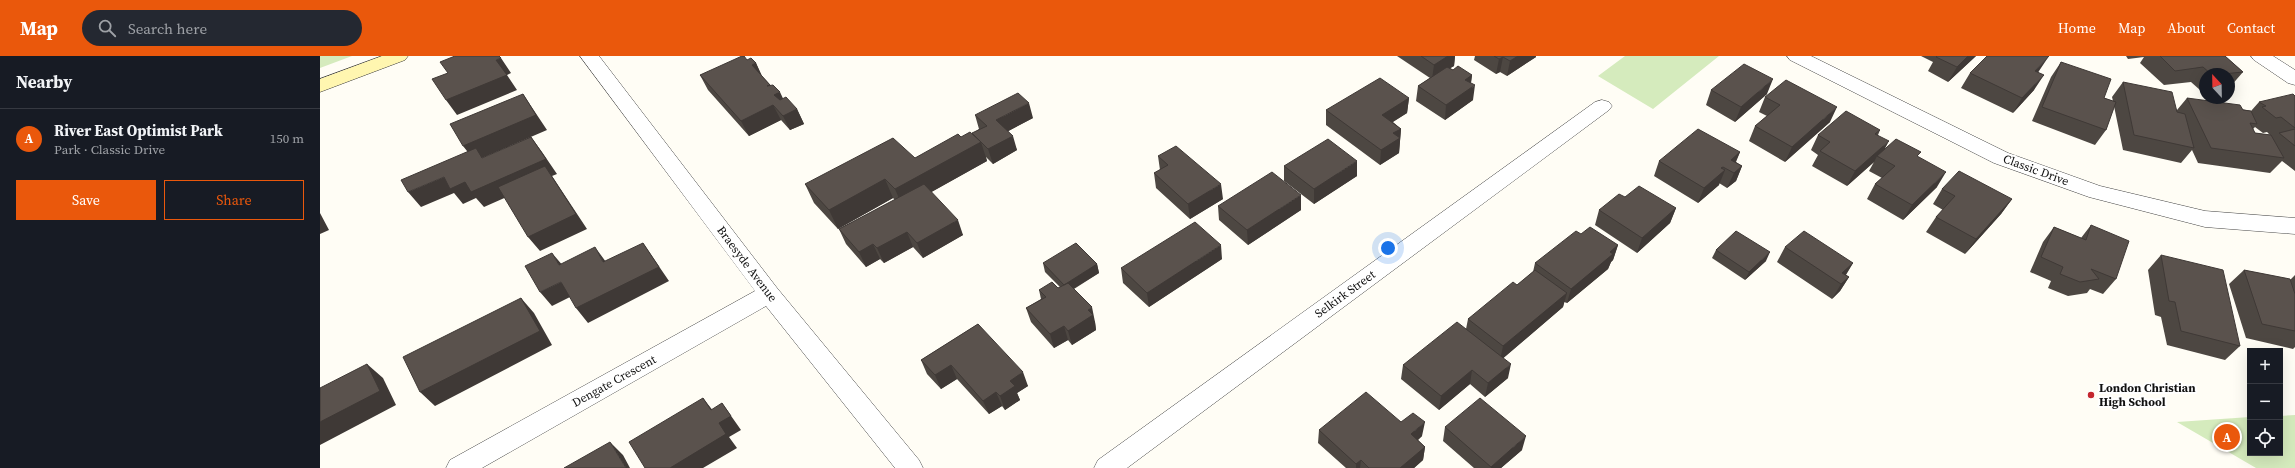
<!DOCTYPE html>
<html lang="en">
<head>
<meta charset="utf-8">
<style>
	:root { --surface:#171b24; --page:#242831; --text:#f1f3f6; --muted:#9ea1a6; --line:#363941; --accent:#ea580c }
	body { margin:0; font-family:"Source Serif 4",serif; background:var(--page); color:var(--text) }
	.controls { position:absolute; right:12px; bottom:12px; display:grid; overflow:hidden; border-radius:0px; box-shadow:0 4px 16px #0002 }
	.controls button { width:36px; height:36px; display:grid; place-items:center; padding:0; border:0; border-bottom:1px solid var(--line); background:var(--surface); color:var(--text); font:20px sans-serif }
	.compass { position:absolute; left:1879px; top:12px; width:36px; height:36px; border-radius:50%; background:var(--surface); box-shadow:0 4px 16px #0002; rotate:338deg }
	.you { position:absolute; left:1068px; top:192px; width:14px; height:14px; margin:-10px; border:3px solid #fff; border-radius:50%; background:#1a73e8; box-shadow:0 0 0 6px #1a73e833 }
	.badge { display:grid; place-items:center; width:26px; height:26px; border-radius:50%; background:var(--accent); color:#fff; font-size:13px; font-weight:700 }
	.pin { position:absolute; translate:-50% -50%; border:2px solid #fff; box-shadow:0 1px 4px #0006 }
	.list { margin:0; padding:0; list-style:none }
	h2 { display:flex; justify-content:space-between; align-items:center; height:52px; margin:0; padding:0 16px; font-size:17px }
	h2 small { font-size:13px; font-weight:400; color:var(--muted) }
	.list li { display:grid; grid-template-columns:26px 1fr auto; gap:12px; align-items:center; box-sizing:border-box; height:60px; padding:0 16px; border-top:1px solid var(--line) }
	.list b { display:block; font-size:15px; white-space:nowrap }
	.list p { margin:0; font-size:13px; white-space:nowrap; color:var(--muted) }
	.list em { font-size:13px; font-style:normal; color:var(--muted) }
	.actions { display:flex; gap:8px; padding:12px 16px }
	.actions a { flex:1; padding:9px 0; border:1px solid var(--accent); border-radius:0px; text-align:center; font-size:14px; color:var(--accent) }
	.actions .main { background:var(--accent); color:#fff }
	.icon { flex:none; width:22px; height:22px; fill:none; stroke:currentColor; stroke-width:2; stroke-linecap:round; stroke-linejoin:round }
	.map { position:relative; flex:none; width:1975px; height:412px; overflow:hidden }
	header { display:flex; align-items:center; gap:24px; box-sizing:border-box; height:56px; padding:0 20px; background:var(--accent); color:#fff }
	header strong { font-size:19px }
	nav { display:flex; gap:22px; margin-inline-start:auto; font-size:14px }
	.search { width:280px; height:36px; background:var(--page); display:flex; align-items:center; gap:10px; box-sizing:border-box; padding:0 14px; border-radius:22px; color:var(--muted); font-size:15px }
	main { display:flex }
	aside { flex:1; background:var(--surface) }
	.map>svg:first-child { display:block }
	.green { fill:#d5ebbd }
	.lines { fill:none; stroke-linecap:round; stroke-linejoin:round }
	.minor-casing { stroke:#444; stroke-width:1 }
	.secondary-casing { stroke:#333; stroke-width:1 }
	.minor { fill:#fff; fill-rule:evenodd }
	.secondary { fill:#fff6b0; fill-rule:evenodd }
	.wall { fill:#4d4742; fill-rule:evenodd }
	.shaded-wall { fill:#3f3936 }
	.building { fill:#5a524d; stroke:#3f3936 }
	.poi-dot { fill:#c4262e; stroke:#fff; stroke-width:1.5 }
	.labels { text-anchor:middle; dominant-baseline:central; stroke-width:4; stroke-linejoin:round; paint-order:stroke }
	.street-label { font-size:12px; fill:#111; stroke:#fff }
	.poi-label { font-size:12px; font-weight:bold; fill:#111; stroke:#fff; text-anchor:start }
</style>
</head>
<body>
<header>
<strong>Map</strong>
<div class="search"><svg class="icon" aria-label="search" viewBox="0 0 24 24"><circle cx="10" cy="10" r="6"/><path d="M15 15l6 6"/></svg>Search here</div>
<nav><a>Home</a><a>Map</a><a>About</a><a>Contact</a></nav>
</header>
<main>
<aside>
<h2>Nearby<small></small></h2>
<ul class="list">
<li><span class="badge">A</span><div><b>River East Optimist Park</b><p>Park · Classic Drive</p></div><em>150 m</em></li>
</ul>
<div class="actions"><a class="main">Save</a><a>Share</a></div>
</aside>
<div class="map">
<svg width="1975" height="412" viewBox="0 0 1975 412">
	<rect width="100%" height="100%" fill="#fffdf5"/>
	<path class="green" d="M0 0H32L0 12Z
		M1305 0H1399L1333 53 1278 20Z
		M1975 359V412H1936L1857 366 1930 361V397H1960V360Z"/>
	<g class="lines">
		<g class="minor-casing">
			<path id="minor" d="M260 0H279L457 232 599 404 603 412H575L446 250 162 412H126L130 404 435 235Z
				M1467 0H1491L1688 97 1780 130 1885 155 1975 162V178L1885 171 1769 141 1674 107 1470 4Z
				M1931 0H1953L1975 14V29L1968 27 1934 4Z
				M1282 44 1289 46 1292 50 1289 54 807 412H774L778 404 1275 46Z"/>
		</g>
		<g class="secondary-casing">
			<path id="secondary" d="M62 0H88L85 4 0 36V23Z"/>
		</g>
		<use href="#minor" class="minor"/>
		<use href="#secondary" class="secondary"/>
	</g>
	<path class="wall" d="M1077 0H1135L1134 10 1130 12 1133 14 1152 19 1151 27 1153 44 1125 64 1096 45 1098 30 1110 22Z
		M1155 0H1216V1L1187 20 1180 16 1176 18 1154 4Z
		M1601 0H1656L1628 26 1608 15 1613 6Z
		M1806 0H1905L1923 16 1910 31H1909V18H1885V34H1880L1871 26 1844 29 1820 7 1824 1 1808 3Z
		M427 4 436 7 441 19 463 43 477 53 484 68 470 74 461 64 429 80 388 34 380 19Z
		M1741 6 1784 42 1793 45 1792 41 1803 26 1857 54 1867 42 1931 55 1939 46 1975 40V115L1962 105 1950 117 1878 107 1872 94 1861 107 1803 94 1794 50 1786 74 1775 89 1712 65 1731 21ZM1935 71 1943 77 1947 76 1950 79 1935 77 1933 73Z
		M1719 15 1718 16 1714 34 1693 57 1641 32 1650 17Z
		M1391 34 1447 38 1415 66 1386 49Z
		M1445 41 1510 66 1465 106 1429 85 1435 70 1447 60 1439 56Z
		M1089 42 1087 57 1073 66 1081 73 1079 97 1060 109 1006 69V54Z
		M655 59 713 62 688 75 697 94 673 108 666 101 667 105 611 136 643 179 603 202 593 191 564 207 560 203 546 211 526 188 519 173 575 144 573 142 518 173 494 147 485 128 595 102 641 81 652 78 659 73Z
		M1560 74 1558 79 1565 93 1598 101 1617 131 1583 164 1547 143 1555 128 1562 122 1549 115 1554 106 1527 130 1492 110 1498 99 1491 94 1498 79Z
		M1420 96 1416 106 1422 110 1416 125 1407 132 1399 127V129L1378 147 1334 120 1339 105Z
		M838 100 903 143 870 163 836 132 834 117 840 114Z
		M964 110 1037 120 994 148 964 125Z
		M1622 133 1692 143 1681 158 1645 198 1606 176 1616 161 1623 154 1613 148Z
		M1305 141 1356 152 1350 167 1317 197 1275 169 1279 154Z
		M898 150 981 154 928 189 899 164Z
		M1771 169 1796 223 1783 238 1770 233 1767 237 1748 240 1728 232 1731 225 1710 216 1723 186 1734 171 1761 182Z
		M1261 178 1298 189 1293 204 1291 206 1288 213 1247 247 1244 246 1243 251 1183 302 1188 322 1165 341 1150 328 1119 354 1081 323 1083 309 1146 273 1148 263 1197 229 1213 216 1215 207Z
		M1465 191 1533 207 1526 219 1529 221 1520 235 1512 243 1457 206Z
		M1396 194 1446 205 1425 224 1392 202Z
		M1841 199 1920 290 1905 304 1847 289 1841 261 1835 259 1828 214Z
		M902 203 829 251 803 227 801 212Z
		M723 207 777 208 779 217 754 233 775 266 776 274 752 289 748 284 734 292 711 266 706 252 721 243 719 234 738 232 740 231 725 216Z
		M1924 214 1970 224 1975 219V291L1973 293 1926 282 1909 228Z
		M658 268 708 330 697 337 700 344 685 354 682 350 669 358 637 323 621 333 607 318 601 304Z
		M1081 366 1102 380 1098 384 1105 391 1103 404 1094 412H1026L998 387 999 374Z
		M1125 371 1202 394 1181 412H1154L1123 385Z"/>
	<path class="shaded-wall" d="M1128 0H1135L1134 10 1112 23 1114 9Z
		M1198 0H1216V1L1187 20 1190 5Z
		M1648 0H1656L1628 26 1637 11Z
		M1729 0 1719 15 1705 30 1715 15Z
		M1183 1 1180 16 1176 18 1179 3Z
		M181 2 191 17 187 19 197 34 137 59 126 44 176 4Z
		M436 7 443 22 432 9Z
		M1152 19 1150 33 1155 29 1153 44 1125 64 1126 49 1145 24Z
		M1724 19 1714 34 1693 57 1702 42Z
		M1453 23 1447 38 1415 66 1421 51Z
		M450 29 455 38 460 36 467 51 461 53 447 30Z
		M203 38 227 74 155 105 143 90Z
		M1089 42 1087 57 1061 73 1062 59Z
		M709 47 713 62 681 79 676 64Z
		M453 49 461 64 429 80 421 65Z
		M1517 51 1510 66 1465 106 1472 91Z
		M477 53 484 68 470 74 463 60Z
		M1081 73 1079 97 1060 109 1061 94 1073 77Z
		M693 80 697 94 673 108 668 93Z
		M211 81 222 96 237 118 232 120 267 173 220 195 208 181 232 121 164 151 156 142 143 148 134 137 101 151 88 136 124 121Z
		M1569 85 1561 100H1557L1554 106 1527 130 1535 115Z
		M661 86 667 105 583 152 575 133Z
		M1420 96 1413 111 1411 104Z
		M1037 105V120L994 148V133Z
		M1422 110 1416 125 1407 132 1414 117Z
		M1403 111 1400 118 1405 114 1399 129 1378 147 1384 132Z
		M1626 116 1617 131 1583 164 1592 149Z
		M565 123 573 142 518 173 509 154Z
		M901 128 903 143 870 163 868 148Z
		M981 139V154L928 189 927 174Z
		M1692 143 1681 158 1645 198 1656 183Z
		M1356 152 1350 167 1317 197 1322 182Z
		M0 157 9 174 0 178Z
		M638 164 643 179 603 202 597 187Z
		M587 176 593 191 564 207 557 192Z
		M323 187 349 225 268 267 256 252Z
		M553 188 560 203 546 211 539 196Z
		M901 189 902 203 829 251 827 237Z
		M1298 189 1293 204 1291 206 1288 213 1247 247 1251 233 1290 196Z
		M275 191 286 206H283Z
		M1450 196 1446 205 1425 224 1429 216Z
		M232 197 244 211 239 209Z
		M1533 207 1524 221 1522 217Z
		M777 208 779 217 746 237 744 229Z
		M1529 221 1520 235 1512 243 1521 228Z
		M241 226 252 240 232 250 220 236Z
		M1247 237 1243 251 1180 305 1183 290Z
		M201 242 214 257 232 289 115 350 100 336Z
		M772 251 775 266 776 274 752 289 748 275 768 254Z
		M744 270 748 284 734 292 730 278Z
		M47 308 63 322 76 349 0 389V366Z
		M1191 308 1188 322 1165 341 1168 327Z
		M631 309 637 323 621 333 615 319Z
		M1152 314 1150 328 1119 354 1121 340Z
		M703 316 708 330 697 337 700 344 685 354 680 340 690 325Z
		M676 336 682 350 669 358 663 345Z
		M383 342 394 356 402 347 421 374 409 381 417 392 383 412H350Z
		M1105 366 1102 380 1089 392 1091 378Z
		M1206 380 1202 394 1181 412H1171V411Z
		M290 386 303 399 310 412H306Z
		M1105 391 1103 404 1094 412H1080Z
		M1041 404 1040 412H1036V408Z"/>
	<path class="building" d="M135 0H179L181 2 176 4 187 19 126 44 112 23 128 17 120 6Z
		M422 0H424L427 4 431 2 436 7 432 9 450 29 447 30 453 29 460 36 454 39 460 44 466 41 477 53 463 60 453 49 421 65 380 19Z
		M1101 0H1128L1114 9Z
		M1174 0H1198L1190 5 1183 1 1179 3Z
		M1617 0H1648L1637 11 1616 1Z
		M1667 0H1729L1715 15 1724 19 1702 42 1650 17Z
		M1840 0H1905L1923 16 1903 18H1891L1883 11 1855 15Z
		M1741 6 1791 23 1784 42 1796 46 1786 74 1722 51Z
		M1424 8 1453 23 1421 51 1391 34Z
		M1138 10 1152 19 1145 24 1155 29 1126 49 1098 30 1127 11 1133 14Z
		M1060 22 1089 42 1062 59 1081 73 1073 77 1080 82 1061 94 1006 54Z
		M1466 24 1517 51 1472 91 1435 70 1460 49 1445 41Z
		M1803 26 1852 36 1857 56 1865 58 1874 92 1814 79Z
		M698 37 709 47 676 64 693 80 668 93 652 77 667 70 655 59Z
		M203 38 216 59 143 90 130 68Z
		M1973 38 1975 40V72L1961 61 1956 62 1942 51 1946 50 1939 46Z
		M1867 42 1920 49 1923 54 1931 55 1937 68 1930 67 1935 77 1951 79 1964 102 1891 92Z
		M1526 55 1560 74 1555 78 1569 85 1535 115 1500 95 1510 86 1498 79Z
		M1378 73 1420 96 1411 104 1422 110 1414 117 1403 111 1401 112 1405 114 1384 132 1339 105Z
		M1975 73V90L1959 77Z
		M650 76 661 86 575 133 565 123 509 154 485 128 573 82 595 102 638 78 641 81Z
		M211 81 226 103 151 136 145 126 130 133 124 121 88 136 81 124 156 92 162 102Z
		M1008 83 1037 105 994 133 964 110Z
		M1576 83 1601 96 1597 100 1626 116 1592 149 1555 128 1575 110 1557 100Z
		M856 90 901 128 868 148 834 117 848 109 838 100Z
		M225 110 256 158 208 181 178 131Z
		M1639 115 1692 143 1656 183 1616 161 1635 140 1622 133Z
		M952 116 981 139 927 174 898 150Z
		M604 128 638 164 597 187 587 176 557 192 553 188 539 196 519 173Z
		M1319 130 1356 152 1322 182 1279 154 1299 138 1305 141Z
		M875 166 901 189 827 237 801 212Z
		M1771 169 1809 185 1796 223 1771 213 1779 223 1760 226 1740 218 1743 211 1721 201 1734 171 1766 184Z
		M1270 171 1298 189 1290 196 1293 198 1251 233 1215 207 1256 175 1261 178Z
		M1416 175 1450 196 1429 216 1396 194Z
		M1484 175 1533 207 1522 217 1529 221 1521 228 1465 191Z
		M323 187 339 211 256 252 241 226 220 236 205 210 232 197 239 209 275 191 283 206Z
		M756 187 777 208 744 229 723 207Z
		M1841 199 1903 214 1920 290 1861 275 1855 246 1849 245Z
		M1215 214 1247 237 1183 290 1148 263 1193 226 1197 229Z
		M1924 214 1970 223 1975 238V275L1942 268Z
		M732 226 738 232 748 227 772 251 768 254 773 259 748 275 744 270 730 278 706 252 726 241 719 234Z
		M201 242 220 275 100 336 83 301Z
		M1137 266 1191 308 1168 327 1152 314 1121 340 1083 309Z
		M658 268 703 316 690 325 695 330 680 340 676 336 663 345 631 309 615 319 601 304Z
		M47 308 60 335 0 366V332Z
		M1046 336 1081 366 1093 357 1105 366 1091 378 1105 391 1080 412H1049L1041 404 1036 408 999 374Z
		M383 342 391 354 402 347 411 360 399 367 406 378 350 412H325L309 386Z
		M1160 342 1206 380 1171 411 1125 371Z
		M290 386 306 412H244Z"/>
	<circle class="poi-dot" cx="1771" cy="339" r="4"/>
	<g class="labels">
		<g class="street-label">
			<text transform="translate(1716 114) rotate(20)">Classic Drive</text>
			<text transform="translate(427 208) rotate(53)">Braesyde Avenue</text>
			<text transform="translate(1025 238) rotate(-36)">Selkirk Street</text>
			<text transform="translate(294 325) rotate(-29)">Dengate Crescent</text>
		</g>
		<g class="poi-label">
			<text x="1779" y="332">London Christian<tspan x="1779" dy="14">High School</tspan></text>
		</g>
	</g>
</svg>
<div class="controls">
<button>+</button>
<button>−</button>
<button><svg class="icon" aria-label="locate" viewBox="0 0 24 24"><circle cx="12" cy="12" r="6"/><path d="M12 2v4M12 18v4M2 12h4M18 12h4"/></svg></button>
</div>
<svg class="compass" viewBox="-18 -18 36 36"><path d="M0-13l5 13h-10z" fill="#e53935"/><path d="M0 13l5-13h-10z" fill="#9ea1a6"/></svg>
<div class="you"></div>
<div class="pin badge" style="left:1907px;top:381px">A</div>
</div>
</main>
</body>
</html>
